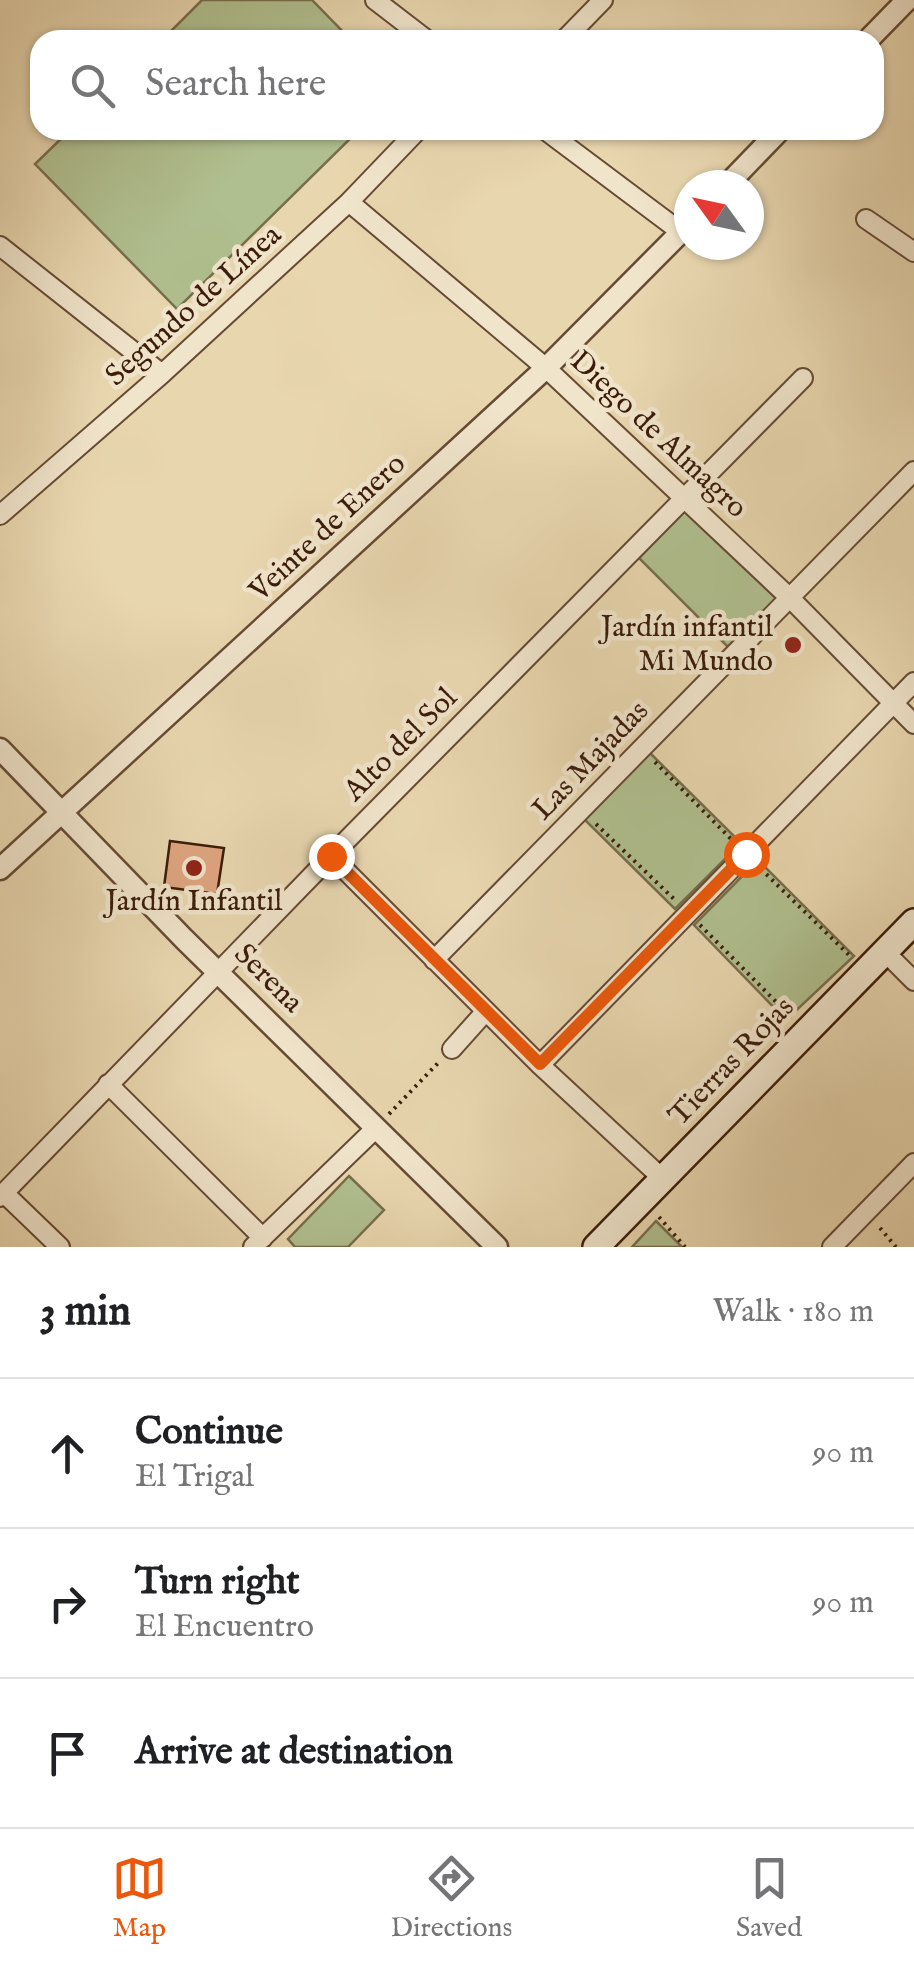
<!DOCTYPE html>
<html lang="en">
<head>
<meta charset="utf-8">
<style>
	:root { --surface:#fff; --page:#f6f6f6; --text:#202124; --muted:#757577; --line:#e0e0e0; --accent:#ea580c }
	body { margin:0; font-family:"IM FELL English",serif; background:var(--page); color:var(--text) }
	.compass { position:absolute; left:674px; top:170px; width:90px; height:90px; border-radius:50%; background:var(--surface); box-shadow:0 2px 8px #0004; rotate:303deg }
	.stop { position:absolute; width:30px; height:30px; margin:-22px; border:8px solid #ea580c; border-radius:50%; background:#fff }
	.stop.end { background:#ea580c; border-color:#fff; box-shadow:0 2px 10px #0008 }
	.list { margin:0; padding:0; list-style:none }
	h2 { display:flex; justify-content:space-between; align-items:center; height:130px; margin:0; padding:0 40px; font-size:42px }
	h2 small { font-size:32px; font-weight:400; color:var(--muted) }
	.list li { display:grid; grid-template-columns:65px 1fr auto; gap:30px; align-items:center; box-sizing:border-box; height:150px; padding:0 40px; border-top:2px solid var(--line) }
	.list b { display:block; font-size:38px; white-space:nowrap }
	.list p { margin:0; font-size:32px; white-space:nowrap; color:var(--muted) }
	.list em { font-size:32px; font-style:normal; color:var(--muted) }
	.icon { flex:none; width:55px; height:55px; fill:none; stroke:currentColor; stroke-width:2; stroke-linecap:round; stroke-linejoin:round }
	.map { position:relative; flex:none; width:914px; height:1247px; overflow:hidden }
	.search { position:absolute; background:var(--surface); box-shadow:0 2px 8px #0004; left:30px; right:30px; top:30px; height:110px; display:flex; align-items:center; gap:25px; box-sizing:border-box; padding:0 35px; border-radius:30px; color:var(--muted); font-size:38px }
	.sheet { height:580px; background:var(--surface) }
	nav { display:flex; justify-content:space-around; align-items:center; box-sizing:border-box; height:140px; border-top:2px solid var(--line); background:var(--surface); font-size:28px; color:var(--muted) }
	nav a { display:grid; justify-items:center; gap:5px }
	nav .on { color:var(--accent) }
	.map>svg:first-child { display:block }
	.green { fill:#b0bf8f; stroke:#766e4c; stroke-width:2.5 }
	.building { fill:#dea480; stroke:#3b1c0a; stroke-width:2.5 }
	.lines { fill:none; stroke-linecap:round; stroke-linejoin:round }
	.minor-casing { stroke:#664a33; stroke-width:22 }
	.tertiary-casing { stroke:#664a33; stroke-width:25 }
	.secondary-casing { stroke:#3b1c0a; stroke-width:30 }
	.path { stroke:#3b1c0a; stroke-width:4; stroke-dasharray:2.5 5; stroke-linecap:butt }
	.minor { stroke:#f0e4cb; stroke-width:18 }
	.tertiary { stroke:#f0e4cb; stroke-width:20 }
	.secondary { stroke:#f0e4cb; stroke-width:25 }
	.route { stroke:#ea580c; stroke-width:12 }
	.poi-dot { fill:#8f2418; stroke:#f0e4cb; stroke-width:4 }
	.labels { text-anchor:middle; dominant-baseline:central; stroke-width:9; stroke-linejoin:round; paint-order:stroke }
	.street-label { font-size:30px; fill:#3b1c0a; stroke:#f0e4cb }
	.poi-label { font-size:30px; fill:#3b1c0a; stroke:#f0e4cb; text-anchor:end }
</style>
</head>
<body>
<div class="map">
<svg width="914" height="1247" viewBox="0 0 914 1247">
	<rect width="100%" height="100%" fill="#e8d6af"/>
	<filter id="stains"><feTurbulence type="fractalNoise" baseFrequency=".002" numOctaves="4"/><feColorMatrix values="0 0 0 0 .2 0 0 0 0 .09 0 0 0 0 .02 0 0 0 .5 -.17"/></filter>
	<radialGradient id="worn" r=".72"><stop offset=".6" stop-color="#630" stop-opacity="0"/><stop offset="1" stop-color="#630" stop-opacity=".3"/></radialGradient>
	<path class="green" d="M202 0H312L351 40H162Z
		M70 130H359L177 309 35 164Z
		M684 511 779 601 730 649 639 558Z
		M650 753 741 843 675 909 583 818Z
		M758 860 854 956 786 1020 694 925Z
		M349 1176 384 1210 348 1247H295L288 1239Z
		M656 1221 682 1247H632Z"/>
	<path class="building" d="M170 841 224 848 217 894 164 887Z"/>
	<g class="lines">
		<g class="minor-casing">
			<path id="minor" d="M375 0 427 40
				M564 40 603 0
				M545 130 681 232
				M349 202 546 368 790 598 914 724
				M866 219 914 252
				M0 246 162 374
				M0 515 162 374 349 202 418 130
				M331 856 540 1065 663 1179
				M885 952 914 981
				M434 960 914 471
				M452 1049 486 1011
				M540 1065 914 682
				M108 1084 263 1238
				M4 1193 60 1247
				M0 1197 331 856 803 378
				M253 1247 376 1128
				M832 1247 914 1163"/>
		</g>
		<g class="tertiary-casing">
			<path id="tertiary" d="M868 40 907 0
				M727 185 780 130
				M0 749 184 939 497 1247
				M0 869 546 368 689 224"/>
		</g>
		<g class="secondary-casing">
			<path id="secondary" d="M596 1247 914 922"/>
		</g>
		<path class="path" d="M655 762 733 841
			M596 824 676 901
			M761 869 851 957
			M700 925 792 1018
			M389 1114 438 1063
			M659 1217 685 1247
			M880 1228 896 1247"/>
		<use href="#minor" class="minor"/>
		<use href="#tertiary" class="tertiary"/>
		<use href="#secondary" class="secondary"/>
	</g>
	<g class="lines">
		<path class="route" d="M331 856 540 1064 746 854"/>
	</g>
	<g class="poi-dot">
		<circle cx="793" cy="645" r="10"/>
		<circle cx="194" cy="868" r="10"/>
	</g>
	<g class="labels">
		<g class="street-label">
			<text transform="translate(194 306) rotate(-42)">Segundo de Línea</text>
			<text transform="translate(658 435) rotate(43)">Diego de Almagro</text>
			<text transform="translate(328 528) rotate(-43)">Veinte de Enero</text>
			<text transform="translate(401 745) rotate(-45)">Alto del Sol</text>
			<text transform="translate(591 761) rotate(-46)">Las Majadas</text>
			<text transform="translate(268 979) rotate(45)">Serena</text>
			<text transform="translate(732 1062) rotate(-46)">Tierras Rojas</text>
		</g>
		<g class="poi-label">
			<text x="773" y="628">Jardín infantil<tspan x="773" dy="34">Mi Mundo</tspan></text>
			<text x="194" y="902" text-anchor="middle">Jardín Infantil</text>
		</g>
	</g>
	<rect width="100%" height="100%" filter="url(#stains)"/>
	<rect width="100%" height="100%" fill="url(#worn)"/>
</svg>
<svg class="compass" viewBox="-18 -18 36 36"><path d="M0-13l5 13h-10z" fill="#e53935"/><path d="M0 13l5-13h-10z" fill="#757577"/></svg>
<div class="stop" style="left:746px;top:854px"></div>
<div class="stop end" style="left:331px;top:856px"></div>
<div class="search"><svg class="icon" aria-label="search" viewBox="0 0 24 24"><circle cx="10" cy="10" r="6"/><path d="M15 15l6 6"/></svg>Search here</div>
</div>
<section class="sheet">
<h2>3 min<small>Walk · 180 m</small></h2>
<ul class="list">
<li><svg class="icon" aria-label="ahead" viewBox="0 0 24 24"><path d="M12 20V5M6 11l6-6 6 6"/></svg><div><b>Continue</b><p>El Trigal</p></div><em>90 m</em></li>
<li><svg class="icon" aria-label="right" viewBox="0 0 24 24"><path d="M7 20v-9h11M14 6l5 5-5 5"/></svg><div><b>Turn right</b><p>El Encuentro</p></div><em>90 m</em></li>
<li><svg class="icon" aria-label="arrive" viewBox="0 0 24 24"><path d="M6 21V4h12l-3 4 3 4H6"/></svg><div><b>Arrive at destination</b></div></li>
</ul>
</section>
<nav>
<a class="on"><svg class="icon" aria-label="map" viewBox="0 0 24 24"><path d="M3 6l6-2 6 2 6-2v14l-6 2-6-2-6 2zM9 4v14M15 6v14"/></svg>Map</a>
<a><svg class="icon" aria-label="directions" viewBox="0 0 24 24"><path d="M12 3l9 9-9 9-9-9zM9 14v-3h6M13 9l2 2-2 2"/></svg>Directions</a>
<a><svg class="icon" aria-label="saved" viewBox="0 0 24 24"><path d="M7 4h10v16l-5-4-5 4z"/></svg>Saved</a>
</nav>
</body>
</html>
